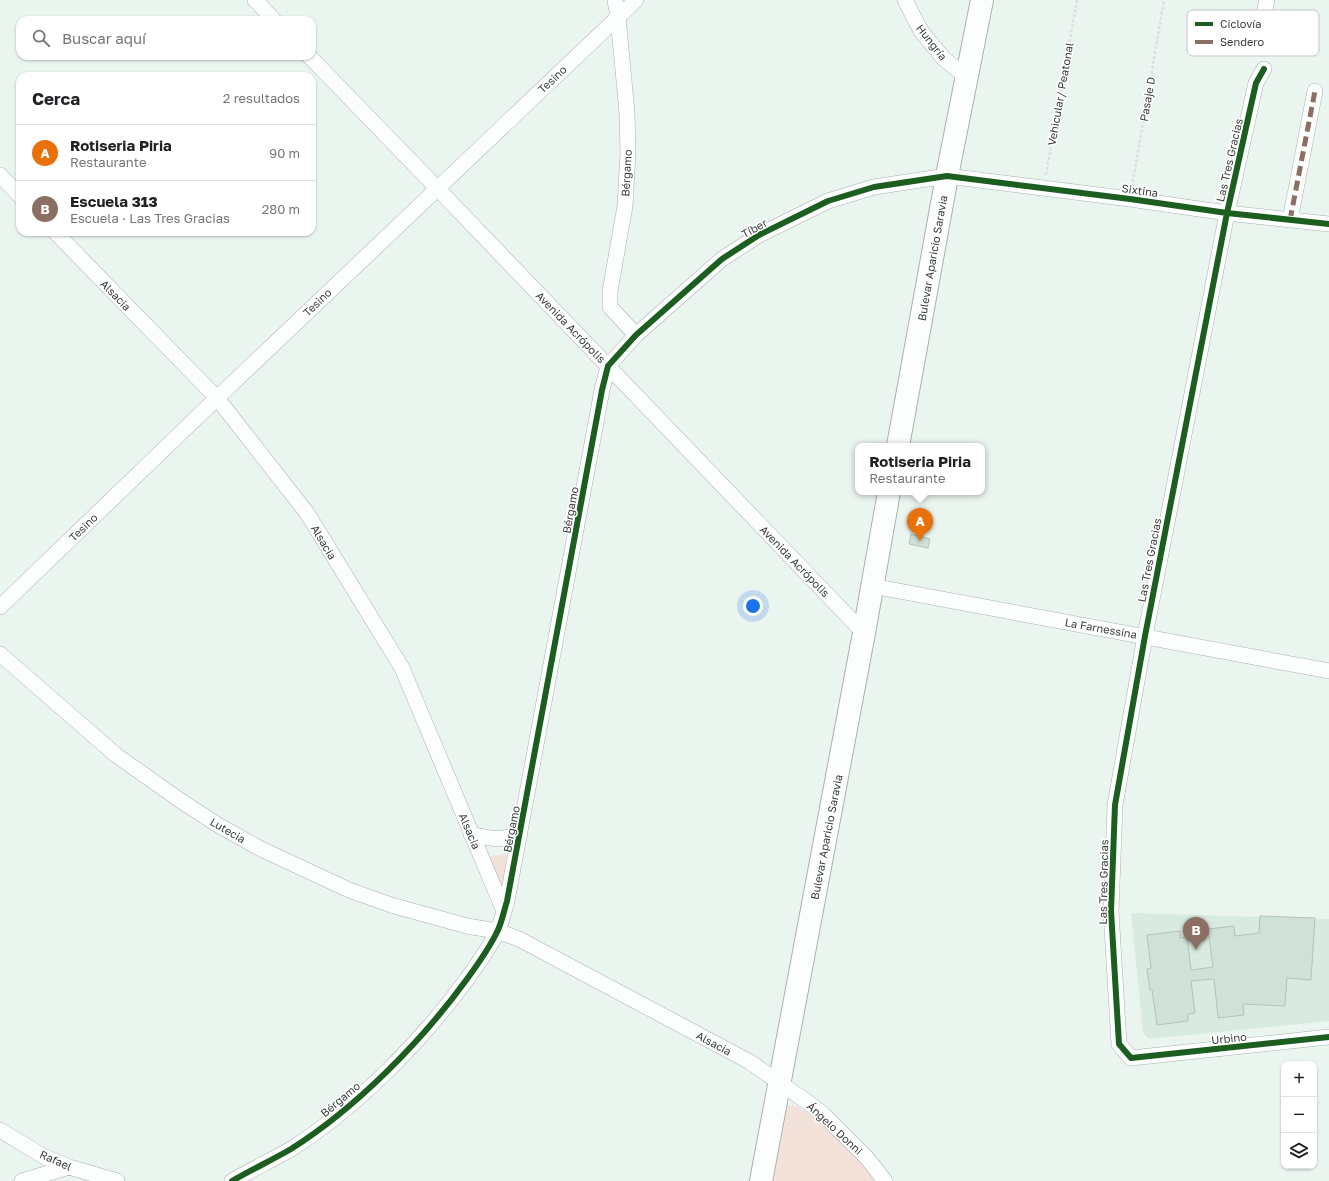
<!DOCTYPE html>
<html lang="es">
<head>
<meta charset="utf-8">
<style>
	:root { --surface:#fff; --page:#f6f6f6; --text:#202124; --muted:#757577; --line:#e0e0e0; --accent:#767e79 }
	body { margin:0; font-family:"Golos Text",sans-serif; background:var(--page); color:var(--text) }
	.controls { position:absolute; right:12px; bottom:12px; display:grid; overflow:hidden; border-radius:8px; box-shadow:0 1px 3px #0004 }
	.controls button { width:36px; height:36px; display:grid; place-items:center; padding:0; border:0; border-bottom:1px solid var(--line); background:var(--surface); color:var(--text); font:20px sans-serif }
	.you { position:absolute; left:753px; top:606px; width:14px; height:14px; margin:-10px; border:3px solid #fff; border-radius:50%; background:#1a73e8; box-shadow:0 0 0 6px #1a73e833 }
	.badge { display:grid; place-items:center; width:26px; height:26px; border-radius:50%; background:var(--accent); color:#fff; font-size:13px; font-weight:700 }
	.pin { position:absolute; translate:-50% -33px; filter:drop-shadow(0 1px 2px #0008) }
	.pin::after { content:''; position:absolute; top:21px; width:14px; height:12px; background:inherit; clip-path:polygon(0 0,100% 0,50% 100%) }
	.popup { position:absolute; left:855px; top:443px; width:130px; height:52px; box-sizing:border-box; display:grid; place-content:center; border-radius:8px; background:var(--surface); filter:drop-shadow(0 1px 3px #0005); font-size:13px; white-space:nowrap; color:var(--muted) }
	.popup b { font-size:15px; color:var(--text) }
	.popup::after { content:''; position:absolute; left:50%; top:100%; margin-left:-8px; border:8px solid transparent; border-top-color:var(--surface) }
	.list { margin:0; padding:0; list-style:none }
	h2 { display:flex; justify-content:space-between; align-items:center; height:52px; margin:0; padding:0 16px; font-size:17px }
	h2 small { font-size:13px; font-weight:400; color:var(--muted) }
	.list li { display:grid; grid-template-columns:26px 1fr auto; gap:12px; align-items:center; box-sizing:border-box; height:56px; padding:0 16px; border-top:1px solid var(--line) }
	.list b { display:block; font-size:15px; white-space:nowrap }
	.list p { margin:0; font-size:13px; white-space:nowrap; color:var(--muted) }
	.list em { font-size:13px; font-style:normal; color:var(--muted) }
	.icon { flex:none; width:22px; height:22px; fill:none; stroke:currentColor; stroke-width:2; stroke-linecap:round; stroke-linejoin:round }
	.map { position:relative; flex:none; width:1329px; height:1181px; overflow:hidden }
	.search { position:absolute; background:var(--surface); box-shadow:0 1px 3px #0004; left:16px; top:16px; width:300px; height:44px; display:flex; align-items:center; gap:10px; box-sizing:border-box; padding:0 14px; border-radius:12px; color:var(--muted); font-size:15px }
	.panel { position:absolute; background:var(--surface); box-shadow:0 1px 3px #0004; left:16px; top:72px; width:300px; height:164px; border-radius:12px }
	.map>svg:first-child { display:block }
	.built { fill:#d9ebe0 }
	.green { fill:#f3e2da }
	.building { fill:#d0e1d7; stroke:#b8c0bb }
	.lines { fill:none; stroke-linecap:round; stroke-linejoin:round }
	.street-casing { stroke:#aab1ac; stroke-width:16 }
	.secondary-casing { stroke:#aab1ac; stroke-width:24 }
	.path { stroke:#dcdfdd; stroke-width:2.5; stroke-dasharray:3 2; stroke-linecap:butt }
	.street { stroke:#fcfefd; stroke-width:15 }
	.secondary { stroke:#fcfefd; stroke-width:22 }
	.quiet { stroke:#8d6e63; stroke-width:5; stroke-dasharray:10 5; stroke-linecap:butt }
	.cycleway-casing { stroke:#fff; stroke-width:8 }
	.cycleway { stroke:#1b5e20; stroke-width:6 }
	.labels { text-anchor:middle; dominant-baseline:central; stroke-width:3; stroke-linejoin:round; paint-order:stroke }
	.street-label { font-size:11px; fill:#373e3a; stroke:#fff }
	.key { fill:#fff; stroke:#c3c5c4; stroke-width:1 }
	.key-label { font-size:11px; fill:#373e3a }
</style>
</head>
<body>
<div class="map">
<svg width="1329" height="1181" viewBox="0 0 1329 1181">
	<rect width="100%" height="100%" fill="#ebf5ef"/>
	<path class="built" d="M1131 913 1329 919V1021L1149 1039 1143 1033Z"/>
	<path class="green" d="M504 854 507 856V860L503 882 500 883 498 881 490 858 492 856Z
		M793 1105C819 1114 859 1160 877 1181H766L781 1110 786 1106Z"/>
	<path class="building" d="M911 534 930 539 928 548 909 544Z
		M1260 916 1315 918 1311 980 1287 978 1285 1006 1243 1004 1244 1015 1218 1018 1214 979 1191 981 1195 1013 1188 1014V1021L1157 1025 1152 990H1150L1147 969 1151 968 1147 935 1180 931V938L1187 937 1191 970 1213 967 1208 929 1234 926 1235 936 1259 933Z"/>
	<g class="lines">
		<g class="street-casing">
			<path id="street" d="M255 0 274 20
				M615 0 618 17 627 113 628 153 625 206 610 291V307L636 335
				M905 0 921 31 944 59 967 77
				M1257 44 1267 0
				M309 56 437 188 864 633
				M1264 69 1256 83 1227 213 1145 636 1115 805 1111 911 1119 1044 1131 1058 1329 1037
				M0 175 20 196
				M1290 220 1315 91
				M55 232 217 398 307 513 402 668 504 911
				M872 586 1329 671
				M0 607 217 398 636 0
				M0 654 116 755 181 801 218 825 259 848 349 890 391 905 467 926 497 931 519 939 750 1062 810 1104 824 1115 867 1158 885 1181
				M471 834C491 839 501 841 520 834
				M0 1130 43 1156 69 1167 117 1181
				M22 1181 69 1167
				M232 1181C251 1170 272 1160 291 1149 356 1108 422 1041 467 979 478 964 490 947 498 930 502 921 504 911 507 901L602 390 608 366 636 335 722 259 759 235 828 201 874 187 947 176 1130 199 1227 213 1329 224"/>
		</g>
		<g class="secondary-casing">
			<path id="secondary" d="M898 446 947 176 982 0
				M761 1181 864 633 889 492"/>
		</g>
		<path class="path" d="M1046 175 1077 0
			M1132 187 1164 0"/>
		<use href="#street" class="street"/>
		<use href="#secondary" class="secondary"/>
		<path class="quiet" d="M1290 220 1315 91"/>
		<g class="cycleway-casing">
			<path id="cycleway" d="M1264 69 1256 83 1227 213 1145 636 1115 805 1111 911 1119 1044 1131 1058 1329 1037
				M232 1181C251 1170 272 1160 291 1149 356 1108 422 1041 467 979 478 964 490 947 498 930 502 921 504 911 507 901L602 390 608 366 636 335 722 259 759 235 828 201 874 187 947 176 1130 199 1227 213 1329 224"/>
		</g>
		<use href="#cycleway" class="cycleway"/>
	</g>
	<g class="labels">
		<g class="street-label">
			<text transform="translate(932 42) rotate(52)">Hungría</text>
			<text transform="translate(552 79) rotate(-43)">Tesino</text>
			<text transform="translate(1060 94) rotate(-80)">Vehicular/ Peatonal</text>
			<text transform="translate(1147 99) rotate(-80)">Pasaje D</text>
			<text transform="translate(1229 160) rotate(-77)">Las Tres Gracias</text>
			<text transform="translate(626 173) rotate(-87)">Bérgamo</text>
			<text transform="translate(1140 190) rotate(8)">Sixtina</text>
			<text transform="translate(754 228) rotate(-29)">Tíber</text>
			<text transform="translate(932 258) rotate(-80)">Bulevar Aparicio Saravia</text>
			<text transform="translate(116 295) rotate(46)">Alsacia</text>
			<text transform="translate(317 302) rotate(-44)">Tesino</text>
			<text transform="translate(571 327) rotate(46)">Avenida Acrópolis</text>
			<text transform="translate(570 510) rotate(-80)">Bérgamo</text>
			<text transform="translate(83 527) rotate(-44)">Tesino</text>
			<text transform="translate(324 542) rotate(59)">Alsacia</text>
			<text transform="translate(1149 560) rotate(-79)">Las Tres Gracias</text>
			<text transform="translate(795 561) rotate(46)">Avenida Acrópolis</text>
			<text transform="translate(1101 628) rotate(10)">La Farnessina</text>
			<text transform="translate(511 829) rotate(-79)">Bérgamo</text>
			<text transform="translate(228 830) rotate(30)">Lutecia</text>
			<text transform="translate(470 831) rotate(67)">Alsacia</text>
			<text transform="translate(826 837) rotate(-79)">Bulevar Aparicio Saravia</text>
			<text transform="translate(1103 882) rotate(-89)">Las Tres Gracias</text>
			<text transform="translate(1229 1038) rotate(-6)">Urbino</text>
			<text transform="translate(714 1043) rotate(28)">Alsacia</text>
			<text transform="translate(340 1099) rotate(-40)">Bérgamo</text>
			<text transform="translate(835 1128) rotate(43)">Ángelo Donni</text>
			<text transform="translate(56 1160) rotate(24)">Rafael</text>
		</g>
	</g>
	<rect x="1187" y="10" width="132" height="46" rx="6" class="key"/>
	<rect x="1195" y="22" width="18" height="4" fill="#1b5e20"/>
	<rect x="1195" y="40" width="18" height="4" fill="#8d6e63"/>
	<g class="key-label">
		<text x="1220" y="28">Ciclovía</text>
		<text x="1220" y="46">Sendero</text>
	</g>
</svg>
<div class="controls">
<button>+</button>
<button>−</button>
<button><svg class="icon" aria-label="layers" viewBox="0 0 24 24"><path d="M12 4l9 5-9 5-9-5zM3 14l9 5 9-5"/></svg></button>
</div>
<div class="you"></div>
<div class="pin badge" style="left:920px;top:541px;background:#e8710a">A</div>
<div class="popup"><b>Rotiseria Piria</b>Restaurante</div>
<div class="pin badge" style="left:1196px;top:950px;background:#8d6e63">B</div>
<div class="search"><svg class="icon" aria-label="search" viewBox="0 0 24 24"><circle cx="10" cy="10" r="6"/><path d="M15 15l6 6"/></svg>Buscar aquí</div>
<section class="panel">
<h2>Cerca<small>2 resultados</small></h2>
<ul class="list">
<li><span class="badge" style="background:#e8710a">A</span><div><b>Rotiseria Piria</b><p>Restaurante</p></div><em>90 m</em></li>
<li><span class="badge" style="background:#8d6e63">B</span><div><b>Escuela 313</b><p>Escuela · Las Tres Gracias</p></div><em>280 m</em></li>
</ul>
</section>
</div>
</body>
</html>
